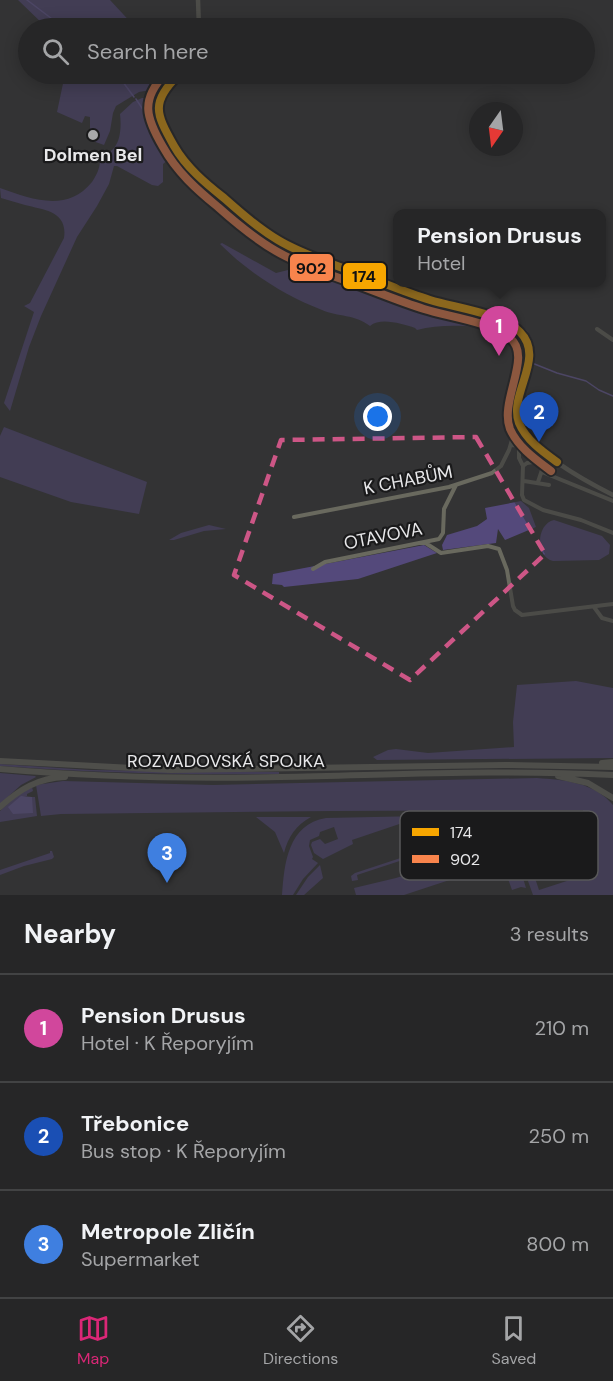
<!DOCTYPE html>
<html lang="en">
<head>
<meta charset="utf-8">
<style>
	:root { --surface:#262627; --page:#2e2e2f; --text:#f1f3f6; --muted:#a4a5a7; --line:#424344; --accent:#db2777 }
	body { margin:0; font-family:"DM Sans",sans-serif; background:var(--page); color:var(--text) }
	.compass { position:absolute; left:469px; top:102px; width:54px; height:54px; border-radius:50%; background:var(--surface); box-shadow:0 3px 15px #0003; rotate:194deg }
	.you { position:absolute; left:378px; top:417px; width:21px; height:21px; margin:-15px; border:4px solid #fff; border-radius:50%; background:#1a73e8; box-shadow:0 0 0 9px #1a73e833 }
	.badge { display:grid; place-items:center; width:39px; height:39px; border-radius:50%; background:var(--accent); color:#fff; font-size:20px; font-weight:700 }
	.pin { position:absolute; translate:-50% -50px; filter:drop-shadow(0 2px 3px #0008) }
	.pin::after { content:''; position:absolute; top:32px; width:21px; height:18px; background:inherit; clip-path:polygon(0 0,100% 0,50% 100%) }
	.popup { position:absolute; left:393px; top:209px; width:213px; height:78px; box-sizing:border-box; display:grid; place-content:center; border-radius:12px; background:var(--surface); filter:drop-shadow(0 2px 4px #0005); font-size:20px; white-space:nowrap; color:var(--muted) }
	.popup b { font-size:22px; color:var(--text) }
	.popup::after { content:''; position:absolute; left:50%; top:100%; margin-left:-12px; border:12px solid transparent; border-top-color:var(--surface) }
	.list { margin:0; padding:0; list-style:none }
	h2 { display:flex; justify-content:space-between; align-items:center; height:78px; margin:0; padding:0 24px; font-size:26px }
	h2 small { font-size:20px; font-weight:400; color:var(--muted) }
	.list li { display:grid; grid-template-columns:39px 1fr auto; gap:18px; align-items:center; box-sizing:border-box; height:108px; padding:0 24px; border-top:2px solid var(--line) }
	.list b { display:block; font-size:22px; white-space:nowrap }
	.list p { margin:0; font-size:20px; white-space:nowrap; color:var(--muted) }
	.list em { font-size:20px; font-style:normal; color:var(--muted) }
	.icon { flex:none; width:33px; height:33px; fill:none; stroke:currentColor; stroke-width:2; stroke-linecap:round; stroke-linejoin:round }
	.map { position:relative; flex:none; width:613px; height:895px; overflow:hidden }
	.search { position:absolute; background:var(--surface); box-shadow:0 3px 15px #0003; left:18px; right:18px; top:18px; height:66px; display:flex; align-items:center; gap:15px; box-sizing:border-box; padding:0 21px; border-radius:33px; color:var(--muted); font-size:22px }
	.sheet { height:402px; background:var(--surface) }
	nav { display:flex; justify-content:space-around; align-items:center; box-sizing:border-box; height:84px; border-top:2px solid var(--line); background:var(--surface); font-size:16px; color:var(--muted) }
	nav a { display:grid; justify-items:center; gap:3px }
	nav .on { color:var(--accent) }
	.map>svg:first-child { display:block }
	.green { fill:#54497b }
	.water { fill:#6b5d9e }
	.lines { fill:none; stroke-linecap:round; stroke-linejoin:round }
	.stream { stroke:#6b5d9e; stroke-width:1.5 }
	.street { stroke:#69695e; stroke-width:4 }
	.secondary { stroke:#6b6b61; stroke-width:4.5 }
	.highway { stroke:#6f6f64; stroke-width:6 }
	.bus-1-casing { stroke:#1a1a1b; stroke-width:12 }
	.bus-2-casing { stroke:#1a1a1b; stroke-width:12 }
	.bus-1 { stroke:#f7a600; stroke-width:8 }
	.bus-2 { stroke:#f8844c; stroke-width:8 }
	.marked { fill:none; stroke:#cd5686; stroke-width:4.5; stroke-dasharray:12 8; stroke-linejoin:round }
	.poi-dot { fill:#a9a9aa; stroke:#1a1a1b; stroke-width:2 }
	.labels { text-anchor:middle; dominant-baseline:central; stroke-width:4.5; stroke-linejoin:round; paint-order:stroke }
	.poi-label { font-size:18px; font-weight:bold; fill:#e8e8ea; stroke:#1a1a1b }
	.street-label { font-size:18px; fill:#e8e8ea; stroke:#1a1a1b }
	.key { fill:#1a1a1b; stroke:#585859; stroke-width:1.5 }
	.key-label { font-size:16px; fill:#e8e8ea }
	.line-badge { stroke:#1a1a1b; stroke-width:2 }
	.pale-badge-label { font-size:16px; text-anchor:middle; font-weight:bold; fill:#111 }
</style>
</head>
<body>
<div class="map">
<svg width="613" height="895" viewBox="0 0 613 895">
	<rect width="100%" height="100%" fill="#333334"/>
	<path class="green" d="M18 0H110L136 28H47Z
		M65 74H172L156 89 139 92 116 106 113 113 110 131 104 145 90 140V117L85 116 82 123 57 112Z
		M142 98H152C155 127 176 154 189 179L169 159 163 164V182L158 186 152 185 117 166H114L109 184 97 206 77 237 41 316 29 347 10 411 4 403 34 312 24 306 30 303 64 238C68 211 44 210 25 205 17 203 9 200 1 198L0 188C31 199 67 213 92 182 97 174 102 165 99 155 120 154 122 131 120 114L133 102Z
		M222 243 276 273 288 270 298 261 285 255 286 254 325 269V266L287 251 290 250 408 297 502 325 425 305 396 293 394 296C411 304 489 331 504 327L513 331C484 327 446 322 417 330L415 328C402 324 381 317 370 326 355 314 338 317 322 310 284 295 249 273 220 244Z
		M4 427 147 482 139 514 71 502 0 477V436Z
		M521 501 529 508 536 527 505 540 498 529 496 543 443 550 442 545 447 535 477 526 487 519 485 508Z
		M554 520 602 536 610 545 609 554 599 560 553 561C535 557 536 524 554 520Z
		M209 525 226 529 204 531 174 540H169L181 533Z
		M424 545 437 553 358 579 284 587 282 585 272 584 273 574Z
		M576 681 613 688V758L377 760 373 757 388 750 396 749 428 753 514 747 513 722 517 685Z
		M0 764 90 770 279 772V774C186 775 93 773 0 766Z
		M0 773 35 776 36 777 21 785 0 804Z
		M537 778C564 780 594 782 613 805V895H533L528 881 531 876 535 878 539 890 576 878 559 820 502 821 482 827 480 822 471 823 469 820 447 827 437 824 428 826 427 823 448 819 583 817V810L332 811 61 814 41 816 36 785 63 781 213 785Z
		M32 787 33 791 27 794V796L21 797H35L37 816 0 822V811L20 793Z
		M423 816 352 840 353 844 323 859 314 853 311 845 312 842 320 839 325 844 338 839 334 827 320 832 319 836 310 840 309 846 313 857 312 859 318 863 303 879 293 895H282C284 864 288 824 326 818Z
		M256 817H311C296 825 288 837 284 853L275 832Z
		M519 824H551L555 833 552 837 543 840 540 832 515 840 513 829Z
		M507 842 511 843 512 847 499 854 498 864 404 895H356L354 888 396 878Z
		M431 848 433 850 357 875 358 880 352 881 351 876 355 873Z
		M50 851H52L54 857 52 859 24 866 0 875V870L50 853Z
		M510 852 516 855 526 888 521 887 512 890 502 862 500 860 502 855Z
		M536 853 541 864 532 866 531 871 527 873 521 857Z
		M320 865 323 878 304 895H296L308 877Z"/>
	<path class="water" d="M21 796 32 797 33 813 13 814 8 807Z"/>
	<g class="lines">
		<path class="stream" d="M27 0 64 28
			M117 74 134 97
			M136 99 182 169 277 249 424 306 502 326
			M508 322C522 324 530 332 533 346
			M534 353 532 363 557 373 586 381 599 390 613 396"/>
		<path class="street" d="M597 329 613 340
			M511 445 538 447
			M519 447V458L523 466 522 495 524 500 543 510 581 520 613 533
			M523 466 527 463 545 460
			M542 472 613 501
			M524 481 549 485
			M538 482 547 455
			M294 517 449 487 492 473 501 466 509 450 518 420
			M424 542 441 553 488 546 499 549 507 570 513 606 515 610 522 615 613 604
			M313 569 325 562 439 539 443 533 444 509 456 485
			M594 607 602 618 613 621"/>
		<path class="secondary" d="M198 0 199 28
			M179 74C151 102 154 109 173 144 184 166 203 182 222 197 240 212 259 229 280 241 301 254 327 262 351 271 376 281 401 291 427 300 455 309 488 313 514 327 549 347 511 393 519 420 527 450 587 482 613 495"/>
		<path class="highway" d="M0 761 171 770 504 765 613 767
			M602 763 613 762
			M0 769C93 777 188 779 281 777 392 775 503 769 613 775
			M558 776 588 783 613 798
			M0 807C20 789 38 778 65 777"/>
		<g class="bus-1-casing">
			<path id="bus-1" d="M179 74C151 103 155 112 174 146 186 167 205 183 224 198 241 213 258 228 278 240 301 254 328 262 353 272 379 281 404 292 430 300 456 308 501 313 520 332 546 358 508 394 519 423 526 440 543 452 557 462"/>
		</g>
		<g class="bus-2-casing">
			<path id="bus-2" d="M165 74C140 100 146 118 163 147 177 172 196 189 218 207 236 223 255 239 276 251 298 264 323 272 347 281 373 290 398 301 424 309 449 317 489 321 510 338 533 356 499 401 510 429 518 447 535 459 551 471"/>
		</g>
		<use href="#bus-1" class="bus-1"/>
		<use href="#bus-2" class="bus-2"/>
	</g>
	<path d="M0 0H613V895H0ZM476 437 545 554 410 680 234 575 281 440Z" fill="#333334" fill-opacity=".55" fill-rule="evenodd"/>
	<path class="marked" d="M476 437 545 554 410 680 234 575 281 440Z"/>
	<circle class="poi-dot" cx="93" cy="135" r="6"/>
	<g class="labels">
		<g class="poi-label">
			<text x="93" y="155">Dolmen Bel</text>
		</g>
		<g class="street-label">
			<text transform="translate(408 480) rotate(-11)">K CHABŮM</text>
			<text transform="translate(383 536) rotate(-11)">OTAVOVA</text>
			<text x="226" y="761">ROZVADOVSKÁ SPOJKA</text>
		</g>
	</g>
	<rect x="400" y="811" width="198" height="69" rx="9" class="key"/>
	<rect x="412" y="828" width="27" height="8" fill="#f7a600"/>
	<rect x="412" y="855" width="27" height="8" fill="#f8844c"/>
	<g class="key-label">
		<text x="450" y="838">174</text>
		<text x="450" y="865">902</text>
	</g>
	<g class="line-badge">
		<rect x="289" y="253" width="45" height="29" rx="6" fill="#f8844c"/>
		<rect x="342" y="262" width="45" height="28" rx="6" fill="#f7a600"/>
	</g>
	<g class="pale-badge-label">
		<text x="311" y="274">902</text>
		<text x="364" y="282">174</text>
	</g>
</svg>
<svg class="compass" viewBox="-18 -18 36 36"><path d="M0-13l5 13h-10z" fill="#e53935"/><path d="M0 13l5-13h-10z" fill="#a4a5a7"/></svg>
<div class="you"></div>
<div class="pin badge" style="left:499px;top:356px;background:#d1479c">1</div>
<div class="popup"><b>Pension Drusus</b>Hotel</div>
<div class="pin badge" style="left:539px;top:442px;background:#1a4fb4">2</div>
<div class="pin badge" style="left:167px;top:883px;background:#3f7fe0">3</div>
<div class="search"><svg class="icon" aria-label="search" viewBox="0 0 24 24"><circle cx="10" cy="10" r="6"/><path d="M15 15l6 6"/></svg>Search here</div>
</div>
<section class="sheet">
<h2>Nearby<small>3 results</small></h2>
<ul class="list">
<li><span class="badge" style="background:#d1479c">1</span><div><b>Pension Drusus</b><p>Hotel · K Řeporyjím</p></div><em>210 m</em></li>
<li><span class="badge" style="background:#1a4fb4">2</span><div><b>Třebonice</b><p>Bus stop · K Řeporyjím</p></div><em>250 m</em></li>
<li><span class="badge" style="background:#3f7fe0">3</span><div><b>Metropole Zličín</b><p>Supermarket</p></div><em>800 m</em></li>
</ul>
</section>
<nav>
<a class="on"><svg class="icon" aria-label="map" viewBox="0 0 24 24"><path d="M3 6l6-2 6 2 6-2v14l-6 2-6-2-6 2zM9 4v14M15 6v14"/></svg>Map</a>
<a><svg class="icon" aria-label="directions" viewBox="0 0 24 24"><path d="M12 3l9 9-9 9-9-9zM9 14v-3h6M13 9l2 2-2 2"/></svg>Directions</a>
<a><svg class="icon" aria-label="saved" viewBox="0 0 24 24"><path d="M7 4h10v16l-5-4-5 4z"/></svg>Saved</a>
</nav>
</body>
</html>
